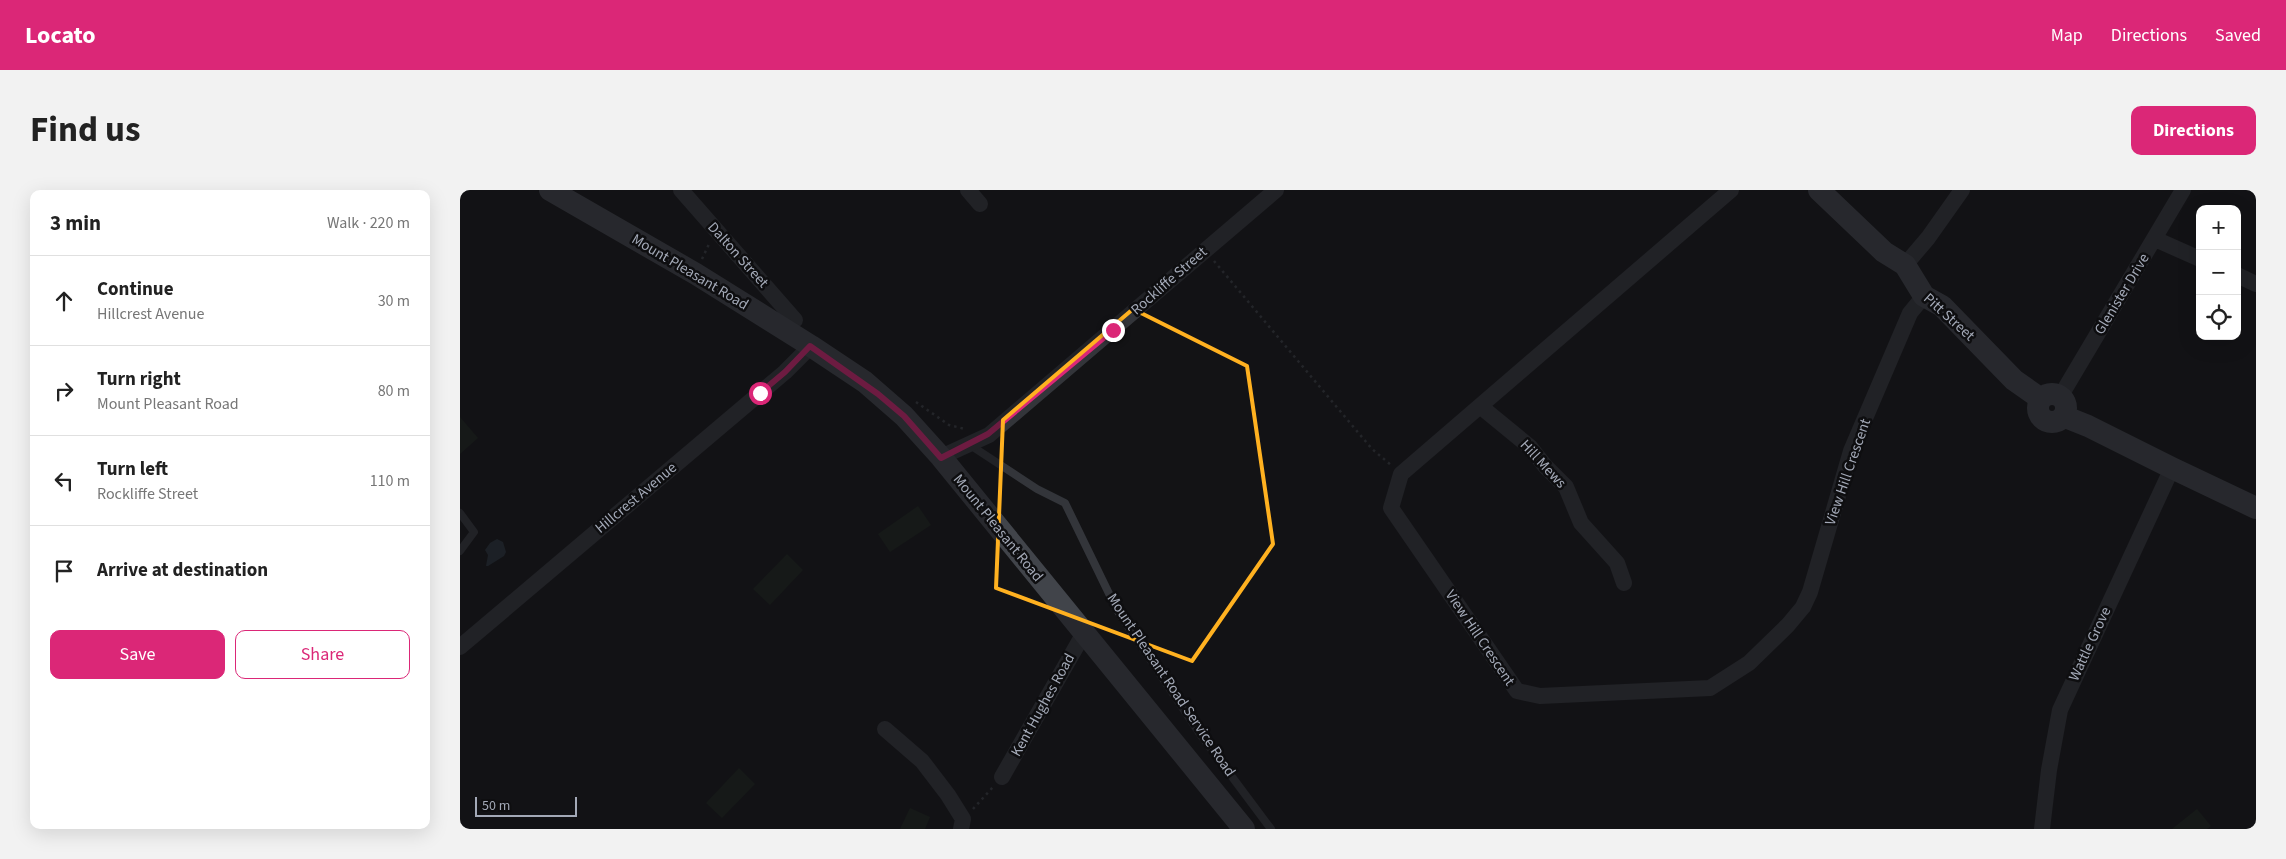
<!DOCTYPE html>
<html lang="en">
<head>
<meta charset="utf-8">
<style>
	:root { --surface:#fff; --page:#f2f2f2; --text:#222; --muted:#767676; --line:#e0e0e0; --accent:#db2777 }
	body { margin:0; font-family:"Source Sans 3",sans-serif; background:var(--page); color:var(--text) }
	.controls { position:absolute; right:15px; top:15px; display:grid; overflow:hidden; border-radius:10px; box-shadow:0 5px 20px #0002 }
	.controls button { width:45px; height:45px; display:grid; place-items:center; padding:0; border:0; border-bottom:1px solid var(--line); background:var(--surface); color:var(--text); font:25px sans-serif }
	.scale { position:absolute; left:15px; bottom:12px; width:102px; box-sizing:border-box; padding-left:5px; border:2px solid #a3a9b7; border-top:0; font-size:14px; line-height:18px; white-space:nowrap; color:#a3a9b7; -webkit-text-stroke:4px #0e0e10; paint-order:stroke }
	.stop { position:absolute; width:15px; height:15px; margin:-11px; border:4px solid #db2777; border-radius:50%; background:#fff }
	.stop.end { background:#db2777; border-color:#fff; box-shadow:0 1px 5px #0008 }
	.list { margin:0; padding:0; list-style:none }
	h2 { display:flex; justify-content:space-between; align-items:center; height:65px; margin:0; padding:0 20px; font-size:21px }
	h2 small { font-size:16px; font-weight:400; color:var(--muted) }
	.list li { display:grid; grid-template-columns:32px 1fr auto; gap:15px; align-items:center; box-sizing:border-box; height:90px; padding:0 20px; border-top:1px solid var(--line) }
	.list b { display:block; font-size:19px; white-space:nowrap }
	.list p { margin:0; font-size:16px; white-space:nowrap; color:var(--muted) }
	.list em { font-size:16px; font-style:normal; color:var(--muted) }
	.actions { display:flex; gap:10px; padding:15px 20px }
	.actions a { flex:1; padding:11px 0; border:1px solid var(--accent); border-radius:10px; text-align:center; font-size:18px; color:var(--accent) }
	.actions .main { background:var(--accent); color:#fff }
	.icon { flex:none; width:28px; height:28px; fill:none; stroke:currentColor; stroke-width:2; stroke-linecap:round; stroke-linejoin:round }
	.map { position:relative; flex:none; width:1796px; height:639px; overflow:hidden; border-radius:10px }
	header { display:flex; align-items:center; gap:30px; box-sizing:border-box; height:70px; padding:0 25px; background:var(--accent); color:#fff }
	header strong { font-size:24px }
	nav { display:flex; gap:28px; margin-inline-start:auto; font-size:18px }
	.intro { display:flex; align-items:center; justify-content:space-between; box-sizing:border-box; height:120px; padding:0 30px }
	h1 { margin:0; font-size:35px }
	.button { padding:12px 22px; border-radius:10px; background:var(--accent); color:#fff; font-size:18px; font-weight:700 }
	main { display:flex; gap:30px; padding:0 30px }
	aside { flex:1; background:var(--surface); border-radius:10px; box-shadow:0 5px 20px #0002 }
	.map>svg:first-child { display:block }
	.green { fill:#1b231b }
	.water { fill:#28323a }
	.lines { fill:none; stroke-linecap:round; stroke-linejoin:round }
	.path { stroke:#393c41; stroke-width:2.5; stroke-dasharray:2.5 4; stroke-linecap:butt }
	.lane { stroke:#33353a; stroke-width:8 }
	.street { stroke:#33353a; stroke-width:16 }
	.secondary { stroke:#41444a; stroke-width:22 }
	.route { stroke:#db2777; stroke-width:6 }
	.marked { fill:none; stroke:#ffb120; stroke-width:4; stroke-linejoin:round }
	.labels { text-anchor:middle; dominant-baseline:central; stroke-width:5; stroke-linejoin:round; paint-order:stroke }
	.street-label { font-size:15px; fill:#a3a9b7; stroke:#0e0e10 }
</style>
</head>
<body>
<header>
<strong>Locato</strong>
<nav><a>Map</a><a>Directions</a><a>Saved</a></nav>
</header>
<div class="intro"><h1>Find us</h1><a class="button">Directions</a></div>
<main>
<aside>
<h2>3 min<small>Walk · 220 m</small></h2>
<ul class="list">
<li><svg class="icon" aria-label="ahead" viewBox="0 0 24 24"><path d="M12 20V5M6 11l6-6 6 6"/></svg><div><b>Continue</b><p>Hillcrest Avenue</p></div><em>30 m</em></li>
<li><svg class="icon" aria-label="right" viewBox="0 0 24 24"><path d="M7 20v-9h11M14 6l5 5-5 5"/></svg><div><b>Turn right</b><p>Mount Pleasant Road</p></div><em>80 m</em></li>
<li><svg class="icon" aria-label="left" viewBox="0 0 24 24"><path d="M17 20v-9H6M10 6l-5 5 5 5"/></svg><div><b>Turn left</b><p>Rockliffe Street</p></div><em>110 m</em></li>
<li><svg class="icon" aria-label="arrive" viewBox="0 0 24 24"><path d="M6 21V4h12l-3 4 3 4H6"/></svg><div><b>Arrive at destination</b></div></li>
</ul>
<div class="actions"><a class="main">Save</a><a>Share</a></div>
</aside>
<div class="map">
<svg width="1796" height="639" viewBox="0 0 1796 639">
	<rect width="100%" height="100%" fill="#131315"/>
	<path class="green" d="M0 227 18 248 0 264Z
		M458 316 471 335 430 362 418 344Z
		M327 364 343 380 310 415 293 399Z
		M279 578 295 594 262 628 246 613Z
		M450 618 470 627 465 639H440Z
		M1737 619 1751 636 1747 639H1712Z"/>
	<path class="water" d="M37 349 43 352 46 362 44 366 28 376H26L28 365 25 360 30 353Z"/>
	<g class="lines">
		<path class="path" d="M242 69 249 54
			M754 71 912 259 931 275
			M456 212 489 235 505 239
			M513 619 533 597"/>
		<path class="lane" d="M510 255 577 299 605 313 657 420 740 544 811 639
			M0 323 14 342 0 361"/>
		<path class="street" d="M221 0 335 130
			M508 0 520 14
			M1271 0 941 284 931 318 1057 501 1080 506 1250 498 1289 473 1328 435 1343 417 1350 402 1391 261 1450 123 1464 106
			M1695 49 1740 69
			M1445 75 1468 48 1502 0
			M1777 85 1796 94
			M1600 207 1723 0
			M1020 216 1070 257 1085 276 1106 297 1121 333 1157 373 1164 393
			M481 267 529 245 816 0
			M0 457 325 182 351 156
			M425 539 462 571 488 605 503 629 501 639
			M542 587 624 443
			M1582 639 1589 580 1600 520 1712 278"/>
		<path class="secondary" d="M90 0 236 84 351 156 405 192 444 226 481 267 784 639
			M1359 0 1424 62 1445 75 1464 106 1482 116 1554 190 1581 209
			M1578 218a14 14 0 1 1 28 0a14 14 0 1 1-28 0Z
			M1603 226 1628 236 1712 278 1796 318"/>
	</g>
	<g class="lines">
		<path class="route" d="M300 203 325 182 350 156 418 204 444 226 481 268 528 244 653 140"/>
	</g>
	<path d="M0 0H1796V639H0ZM673 119 787 176 813 354 732 471 536 398 543 230Z" fill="#131315" fill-opacity=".55" fill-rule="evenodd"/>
	<path class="marked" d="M673 119 787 176 813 354 732 471 536 398 543 230Z"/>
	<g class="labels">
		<g class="street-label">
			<text transform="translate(278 65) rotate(48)">Dalton Street</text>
			<text transform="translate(230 82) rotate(31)">Mount Pleasant Road</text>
			<text transform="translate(709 91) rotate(-41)">Rockliffe Street</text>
			<text transform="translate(1662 104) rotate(-59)">Glenister Drive</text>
			<text transform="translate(1489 127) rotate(42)">Pitt Street</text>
			<text transform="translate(1083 274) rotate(47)">Hill Mews</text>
			<text transform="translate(1388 282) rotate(-71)">View Hill Crescent</text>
			<text transform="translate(176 308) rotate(-40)">Hillcrest Avenue</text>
			<text transform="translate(538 338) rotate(51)">Mount Pleasant Road</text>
			<text transform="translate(1020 448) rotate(56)">View Hill Crescent</text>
			<text transform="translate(1630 454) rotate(-65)">Wattle Grove</text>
			<text transform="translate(711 495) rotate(56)">Mount Pleasant Road Service Road</text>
			<text transform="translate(583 515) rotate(-61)">Kent Hughes Road</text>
		</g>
	</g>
</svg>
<div class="controls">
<button>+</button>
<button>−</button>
<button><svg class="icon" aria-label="locate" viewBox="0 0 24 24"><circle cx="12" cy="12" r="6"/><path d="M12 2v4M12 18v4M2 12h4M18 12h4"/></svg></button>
</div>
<div class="scale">50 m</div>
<div class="stop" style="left:300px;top:203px"></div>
<div class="stop end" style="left:653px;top:140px"></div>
</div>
</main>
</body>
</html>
